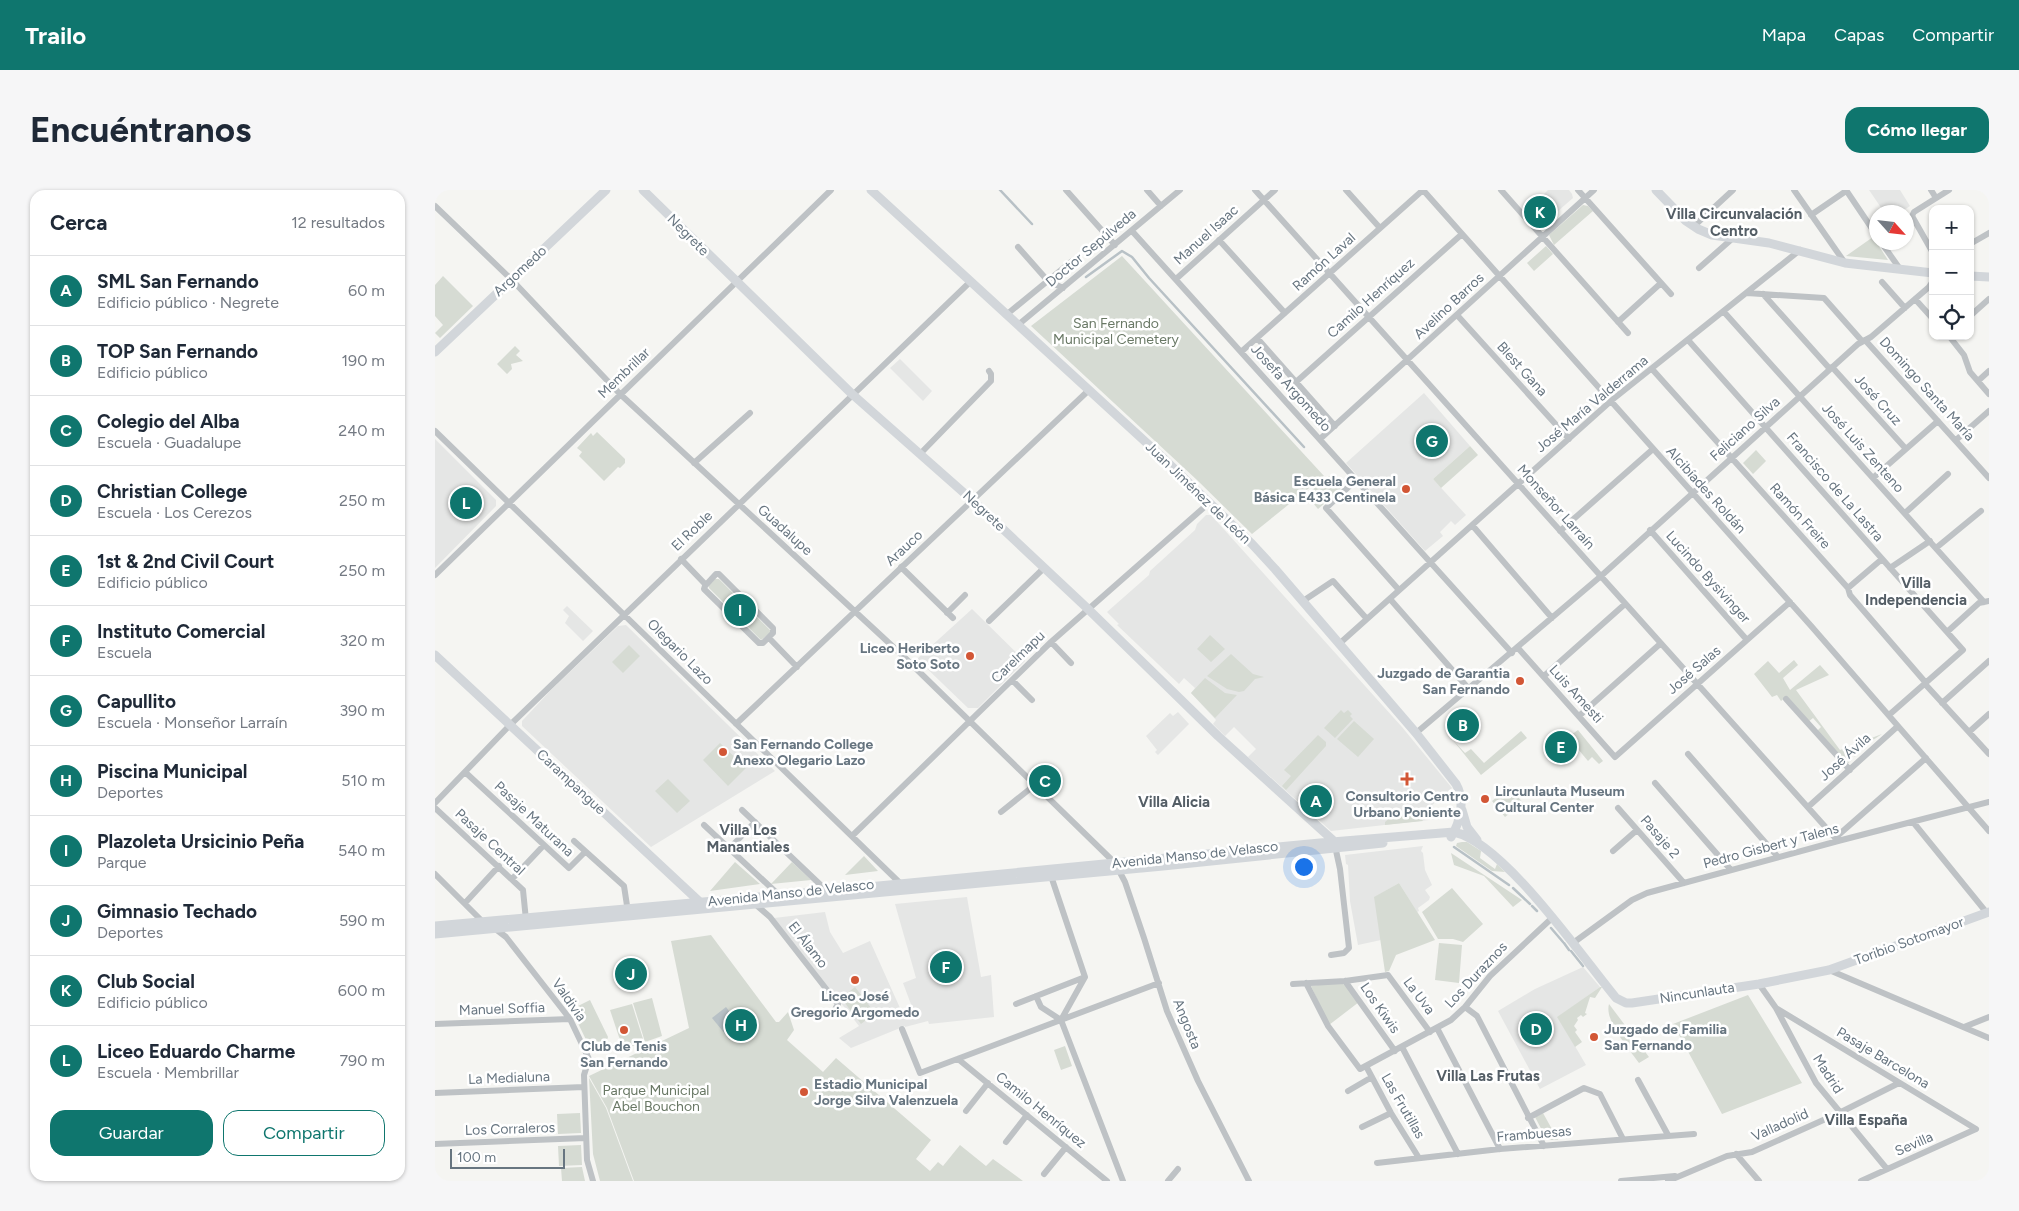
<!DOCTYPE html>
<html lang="es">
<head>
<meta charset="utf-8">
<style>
	:root { --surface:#fff; --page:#f6f6f7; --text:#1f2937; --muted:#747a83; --line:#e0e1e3; --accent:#0f766e }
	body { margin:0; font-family:Figtree,sans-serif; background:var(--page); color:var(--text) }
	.controls { position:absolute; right:15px; top:15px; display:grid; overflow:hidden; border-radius:10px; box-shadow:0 1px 4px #0004 }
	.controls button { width:45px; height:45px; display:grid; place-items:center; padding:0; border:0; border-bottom:1px solid var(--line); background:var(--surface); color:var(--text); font:25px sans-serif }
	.compass { position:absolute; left:1434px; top:15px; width:45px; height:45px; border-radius:50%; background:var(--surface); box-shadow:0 1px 4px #0004; rotate:117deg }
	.scale { position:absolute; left:15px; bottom:12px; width:115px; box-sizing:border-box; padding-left:5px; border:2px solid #677580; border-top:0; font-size:14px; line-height:18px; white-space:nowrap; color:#677580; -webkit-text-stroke:4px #fff; paint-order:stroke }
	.you { position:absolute; left:868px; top:676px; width:18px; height:18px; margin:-12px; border:4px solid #fff; border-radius:50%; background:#1a73e8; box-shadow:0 0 0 8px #1a73e833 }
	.badge { display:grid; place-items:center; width:32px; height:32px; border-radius:50%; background:var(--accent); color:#fff; font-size:16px; font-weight:700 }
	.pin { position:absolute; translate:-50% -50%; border:2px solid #fff; box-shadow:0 1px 5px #0006 }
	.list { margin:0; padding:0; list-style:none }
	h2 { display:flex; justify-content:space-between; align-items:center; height:65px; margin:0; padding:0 20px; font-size:21px }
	h2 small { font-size:16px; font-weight:400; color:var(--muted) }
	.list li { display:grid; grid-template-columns:32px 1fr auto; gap:15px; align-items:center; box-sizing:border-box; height:70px; padding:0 20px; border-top:1px solid var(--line) }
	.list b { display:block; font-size:19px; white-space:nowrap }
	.list p { margin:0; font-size:16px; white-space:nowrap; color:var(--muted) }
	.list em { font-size:16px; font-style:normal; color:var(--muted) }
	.actions { display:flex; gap:10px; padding:15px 20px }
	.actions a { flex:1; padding:11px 0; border:1px solid var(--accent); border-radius:15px; text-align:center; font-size:18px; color:var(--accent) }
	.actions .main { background:var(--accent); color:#fff }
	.icon { flex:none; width:28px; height:28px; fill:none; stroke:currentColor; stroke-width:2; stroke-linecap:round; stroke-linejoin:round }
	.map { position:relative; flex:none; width:1554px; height:991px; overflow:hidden; border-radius:15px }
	header { display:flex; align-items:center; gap:30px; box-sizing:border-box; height:70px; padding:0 25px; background:var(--accent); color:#fff }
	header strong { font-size:24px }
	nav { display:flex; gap:28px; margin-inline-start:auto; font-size:18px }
	.intro { display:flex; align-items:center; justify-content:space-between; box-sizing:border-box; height:120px; padding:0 30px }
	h1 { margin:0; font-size:35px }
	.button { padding:12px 22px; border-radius:15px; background:var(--accent); color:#fff; font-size:18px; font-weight:700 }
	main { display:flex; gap:30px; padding:0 30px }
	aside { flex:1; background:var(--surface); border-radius:15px; box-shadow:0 1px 4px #0004 }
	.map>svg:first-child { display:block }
	.built { fill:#e5e6e5 }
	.green { fill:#d6dbd3 }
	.water { fill:#b8c1c6 }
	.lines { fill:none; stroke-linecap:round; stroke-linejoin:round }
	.stream { stroke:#b8c1c6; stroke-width:2.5 }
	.street { stroke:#bec2c5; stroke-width:6 }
	.secondary { stroke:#d2d6da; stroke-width:9 }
	.poi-dot { fill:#d25635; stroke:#fff; stroke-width:2 }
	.labels { text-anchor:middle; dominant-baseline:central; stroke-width:5; stroke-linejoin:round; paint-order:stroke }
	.street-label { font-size:14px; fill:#677580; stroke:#fff }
	.park-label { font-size:14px; fill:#697865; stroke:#fff }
	.poi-label { font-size:14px; font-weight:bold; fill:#677580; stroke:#fff; text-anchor:start }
	.neighbourhood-label { font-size:15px; font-weight:bold; fill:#545e66; stroke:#fff }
</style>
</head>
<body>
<header>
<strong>Trailo</strong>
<nav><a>Mapa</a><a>Capas</a><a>Compartir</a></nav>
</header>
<div class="intro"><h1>Encuéntranos</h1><a class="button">Cómo llegar</a></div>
<main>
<aside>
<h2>Cerca<small>12 resultados</small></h2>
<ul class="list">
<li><span class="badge">A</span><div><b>SML San Fernando</b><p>Edificio público · Negrete</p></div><em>60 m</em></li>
<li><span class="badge">B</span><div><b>TOP San Fernando</b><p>Edificio público</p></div><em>190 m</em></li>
<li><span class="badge">C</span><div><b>Colegio del Alba</b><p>Escuela · Guadalupe</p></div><em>240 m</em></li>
<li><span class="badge">D</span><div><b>Christian College</b><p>Escuela · Los Cerezos</p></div><em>250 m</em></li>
<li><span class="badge">E</span><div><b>1st &amp; 2nd Civil Court</b><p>Edificio público</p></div><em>250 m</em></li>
<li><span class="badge">F</span><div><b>Instituto Comercial</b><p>Escuela</p></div><em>320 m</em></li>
<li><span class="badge">G</span><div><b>Capullito</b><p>Escuela · Monseñor Larraín</p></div><em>390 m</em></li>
<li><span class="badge">H</span><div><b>Piscina Municipal</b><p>Deportes</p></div><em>510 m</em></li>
<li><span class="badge">I</span><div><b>Plazoleta Ursicinio Peña</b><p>Parque</p></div><em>540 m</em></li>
<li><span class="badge">J</span><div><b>Gimnasio Techado</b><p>Deportes</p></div><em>590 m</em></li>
<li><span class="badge">K</span><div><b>Club Social</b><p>Edificio público</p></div><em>600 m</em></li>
<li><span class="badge">L</span><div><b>Liceo Eduardo Charme</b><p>Escuela · Membrillar</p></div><em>790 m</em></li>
</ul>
<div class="actions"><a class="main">Guardar</a><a>Compartir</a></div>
</aside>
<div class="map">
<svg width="1554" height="991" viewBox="0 0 1554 991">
	<rect width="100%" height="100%" fill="#f5f5f2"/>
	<path class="built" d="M1113 0H1134L1137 4 1138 8 1123 21 1108 5Z
		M1434 0H1465L1475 16 1466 22H1449Z
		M465 169 497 201 488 211 455 178Z
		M989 203 1035 256 998 289 1031 325 1020 335 1016 331 1005 342 1008 346 990 361 911 273Z
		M0 249 61 310V316L0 378Z
		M771 325H776L967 537 1017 598 996 616 1001 624 994 630 896 641 813 567 821 559 799 537 790 546 778 534 781 530 756 503 760 498 749 488 744 494 682 435 684 434 672 422 714 385 715 381 760 340 762 334Z
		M132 416 158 441 148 451 130 433 134 426 128 420Z
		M537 419 590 471 543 518H533L482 469Z
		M191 435 340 581 216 657 87 536V531L117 499 183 436Z
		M743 522 754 534 723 565 720 562 722 560 711 546 735 523 738 526Z
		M988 656 986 661 988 663 990 680 997 695 990 700 995 707 994 710 983 718 984 721 982 722 964 693 940 707 946 750 923 755 915 711 913 675 911 674 910 665Z
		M532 707 546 787 556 785 559 827 494 834 493 831 470 837V836L416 858 404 848 424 836 339 728 390 722 395 742 408 763 435 751 469 827 480 825 468 793 481 788 460 714Z
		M1148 777 1165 797 1123 827 1151 875 1105 899 1063 821 1100 799Z"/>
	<path class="green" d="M1148 15 1153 16 1158 21 1119 55 1114 45Z
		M1438 47 1453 70 1411 66Z
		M1111 56 1118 64 1099 81 1092 73Z
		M687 66 889 286 817 344 762 290 596 136Z
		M8 86 38 116 5 148 0 143 8 135 0 126V95Z
		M80 156 85 161 81 165 88 171 76 174 77 179 72 184 62 174Z
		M162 242 190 269V273L185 278 183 277 169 291 144 266 147 262 142 258 156 243 158 246Z
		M1035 256 1043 265 1006 298 998 289Z
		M1321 260 1331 271 1318 284 1308 273Z
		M894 286 906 299 883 319 871 305Z
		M280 389H284L336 441 335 443 326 450 274 398V395Z
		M775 445 790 459 776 472 762 459Z
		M194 455 205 466 188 483 177 472Z
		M796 464 818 484 829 487 820 489 809 501 804 502 792 499 772 486Z
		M1359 470 1363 475 1348 488 1355 500 1385 475 1394 485 1361 500 1405 560 1447 544 1432 554 1420 567 1417 564 1414 567 1417 570 1412 574 1382 541 1386 537 1378 528 1373 532 1351 507 1346 511 1342 505 1337 507 1319 484 1333 471 1344 483Z
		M770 488 790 503 802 505 780 528 756 503Z
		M906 520 909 523 913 520 917 524 915 526 918 529 900 548 889 538Z
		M919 531 939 549 923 567 902 549Z
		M1143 540 1168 571 1164 574 1157 567 1153 571 1133 547Z
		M1086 541 1092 548 1046 585 1017 549 1030 563 1036 559 1049 573Z
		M883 545 891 552V556L851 600 847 596 856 586 849 580Z
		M285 553 311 578 293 596 268 570Z
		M233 589 255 611 242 623 220 601Z
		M1075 597 1088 613 1070 627 1057 611Z
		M975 619 977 621 979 619 988 631 950 635V632L956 627 959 630Z
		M1027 652H1032L1046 661 1045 668 1060 679 1062 674 1070 682 1057 681 1021 656 1022 653Z
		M1016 663 1087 710 1078 717 1049 686 1019 675Z
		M429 666 443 681 410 685Z
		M300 672 325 694 275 701Z
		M357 672 376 690 336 694Z
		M964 693 1000 750 961 765 954 781 950 782 939 707Z
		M1017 698 1048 734 1028 752 1018 749H1003L987 722Z
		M276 745 341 832H344L353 822 359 840 352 850 388 882 401 868 496 950 481 969 495 981 503 972 508 976 525 955 551 976 558 969 588 991H199L172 918 154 886 254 838 236 751Z
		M1004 753 1027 755 1024 793 1000 790Z
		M905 792 911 796 924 812 894 835 876 796Z
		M420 797 440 823 426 834 406 808Z
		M1165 797H1167L1160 808 1155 807 1150 823 1152 824 1148 827 1146 825 1142 828 1143 830 1139 836 1142 840 1140 842 1147 852 1140 857 1122 827Z
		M1313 805 1367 893 1287 924 1238 834Z
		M217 808 227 846 210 852 198 813Z
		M155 810 173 847 172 850 155 858 140 827 135 820Z
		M197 814 209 852 190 859 184 847 175 820Z
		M1174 814 1214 867 1204 873C1195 860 1169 831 1174 814Z
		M630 856 637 876 626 880 619 860Z
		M154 888 171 918 198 991H165L158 964Z
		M145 923 146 943 123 944 122 924Z
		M1108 923 1123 950H1112L1100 927Z
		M146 955 147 975 124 976 123 956Z
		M147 977 150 991H127L126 978Z"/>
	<path class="water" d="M291 817 308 840 295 850 277 828Z"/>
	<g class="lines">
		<path class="stream" d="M565 0 597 34
			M651 87 687 61 697 67 714 88 869 257
			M1019 657 1074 695
			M1078 698 1095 714
			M1097 716 1102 721
			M1116 738 1128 752
			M1129 753 1134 760
			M1136 761 1148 776"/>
		<path class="street" d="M631 0 680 55
			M712 0 726 16
			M820 0 1403 651
			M911 0 945 38
			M988 0 1377 437 1554 641
			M1066 0 1193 143
			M1143 0 1236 104
			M1359 0 1410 73
			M1411 0 1442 46
			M1496 0 1501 8
			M0 16 76 89 185 204 467 465 680 673 690 692 709 748 732 821 763 891 814 991
			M1376 25 1411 1
			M1259 36 1298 0
			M697 41 1077 463
			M784 50 850 123
			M1446 52 1465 79
			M1535 54 1554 43
			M583 57 613 91 628 98
			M1498 63 1477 26 1479 22 1514 0
			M1264 78 1298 48
			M741 89 840 0
			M1447 92 1470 118
			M1312 103 1389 108 1427 151
			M1328 104 1395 179
			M1480 109 1498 129
			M1289 122 1549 412
			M571 125 637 71
			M1022 125 1134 249
			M1535 126 1554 109
			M1183 132 1226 93
			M583 135 745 0
			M1514 146 1529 165 1535 182 1554 204
			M822 148 900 236
			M1253 150 1528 460 1454 525
			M1430 150 1554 288
			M806 162 988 0
			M1397 177 1471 259
			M1217 179 1413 398 1415 405 1491 493
			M1543 191 1554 181
			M861 192 1027 44
			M0 241 467 695
			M885 249 1159 0
			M1521 250 1554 221
			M485 264 556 191V184L554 181
			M259 273 315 223
			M1439 287 1503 231
			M921 290 891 318 964 400
			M1470 323 1513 284
			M1037 335 1117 428
			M1215 340 1312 450
			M1125 341 1218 259
			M1501 358 1546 321
			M246 369 271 395
			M466 377 518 428
			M1455 378 1495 351
			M281 384H284L338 438V443L328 453H324L269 399 270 396Z
			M0 385 396 0
			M1413 398 1447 369
			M955 409 1034 499
			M868 411 898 391 932 429
			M512 423 530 405
			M554 431 609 378
			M1512 442 1544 413 1554 411
			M334 448 362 477
			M616 452 636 473
			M904 454 1177 210 1365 60
			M1083 458 1180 567 1355 412
			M1109 486 1190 414
			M577 490 597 510
			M1490 494 1554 564
			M1351 509 1415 580
			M1507 513 1554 471
			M1144 526 1225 454
			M301 534 654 200
			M1534 542 1554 524
			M981 543 1166 386 1423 154 1436 147 1494 97 1498 91
			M1253 564 1343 667
			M30 582 134 678 150 662
			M1220 593 1296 680
			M0 613 75 535 535 92
			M1373 617 1463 536
			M0 618 88 700 91 730
			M1183 618 1249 693
			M307 620 393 702
			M566 622 601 594
			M1478 632 1552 723
			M269 635 345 706
			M417 646 616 452 774 313
			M1400 648 1491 568
			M139 651 189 696 193 722
			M294 659 320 632
			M1178 661 1202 640
			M615 683 650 787 626 830 688 991
			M0 684 49 733
			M77 689 109 655
			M30 713 64 676
			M320 714 335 727 403 814 399 821
			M58 737 71 747 135 829 154 869 149 885 152 970 158 991
			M1138 753 1197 710 1212 703 1403 651 1554 612
			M896 765 909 763 914 758 905 679 900 656
			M1394 780 1554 848
			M910 791 960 861
			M871 793 893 836 925 879 1016 830 1030 817 1055 786 1117 728
			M858 794 910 791 953 785 995 842
			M1324 794 1341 818 1381 893 1452 979
			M601 806 606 817 626 830
			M581 814 650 787
			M1030 817 1042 826 1109 956
			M1341 818 1541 939
			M0 834 135 829
			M1529 837 1554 827
			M1002 838 1065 959
			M467 839 485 883 724 793
			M967 857 1023 964
			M523 869 672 991
			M931 876 956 923 984 968
			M1203 890 1233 945
			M913 901 937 887
			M0 903 149 897
			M531 921 553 893
			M1093 928 1149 898 1165 904 1188 949
			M927 937 956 923
			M571 952 592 925
			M0 954 151 948
			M1301 964 1324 991
			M942 973 1065 959 1259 944
			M609 984 631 957
			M733 991 743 979
			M1186 991 1240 986
			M1233 991 1292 966 1317 962 1404 923 1464 893
			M1426 991 1541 939"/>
		<path class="secondary" d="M208 0 417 204 537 310 652 418 783 546 901 653
			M436 0 727 267 817 354 840 379 981 543 1021 594C1030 610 1026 631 1016 647
			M1221 0 1251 31 1263 39 1277 45 1334 53 1410 73 1498 83
			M1535 86 1554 87
			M0 162 171 0
			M0 465 267 714
			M1027 620 1032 637 1042 650
			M0 736 392 701 885 653 1019 642C1069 653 1147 767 1181 808L1191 813H1197L1324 794 1394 780 1554 722
			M0 744 728 676 948 653"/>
	</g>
	<g class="poi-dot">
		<circle cx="971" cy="299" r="5"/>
		<circle cx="535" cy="466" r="5"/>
		<circle cx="1085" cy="491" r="5"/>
		<circle cx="288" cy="562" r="5"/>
		<path d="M969.5 581.5h5v5h5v5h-5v5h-5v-5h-5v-5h5z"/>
		<circle cx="1050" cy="609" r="5"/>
		<circle cx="420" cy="790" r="5"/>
		<circle cx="189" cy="840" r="5"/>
		<circle cx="1159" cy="847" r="5"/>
		<circle cx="369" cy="902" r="5"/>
	</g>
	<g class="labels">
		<g class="street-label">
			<text transform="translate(253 45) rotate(45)">Negrete</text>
			<text transform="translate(771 45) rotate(-42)">Manuel Isaac</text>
			<text transform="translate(656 58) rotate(-40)">Doctor Sepúlveda</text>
			<text transform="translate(889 72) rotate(-42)">Ramón Laval</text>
			<text transform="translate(85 81) rotate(-43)">Argomedo</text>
			<text transform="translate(936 108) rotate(-42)">Camilo Henríquez</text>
			<text transform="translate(1014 116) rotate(-43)">Avelino Barros</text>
			<text transform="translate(1087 179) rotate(48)">Blest Gana</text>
			<text transform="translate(189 183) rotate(-44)">Membrillar</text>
			<text transform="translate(856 198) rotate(48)">Josefa Argomedo</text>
			<text transform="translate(1492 199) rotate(48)">Domingo Santa María</text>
			<text transform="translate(1443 210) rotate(48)">José Cruz</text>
			<text transform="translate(1157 214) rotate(-40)">José María Valderrama</text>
			<text transform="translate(1310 239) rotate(-42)">Feliciano Silva</text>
			<text transform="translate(1428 258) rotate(48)">José Luis Zenteno</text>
			<text transform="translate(1400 297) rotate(49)">Francisco de La Lastra</text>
			<text transform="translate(1271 300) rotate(48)">Alcibíades Roldán</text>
			<text transform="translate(763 303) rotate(44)">Juan Jiménez de León</text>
			<text transform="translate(1121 317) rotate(48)">Monseñor Larraín</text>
			<text transform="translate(549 321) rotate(43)">Negrete</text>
			<text transform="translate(1365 326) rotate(48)">Ramón Freire</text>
			<text transform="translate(350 340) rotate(42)">Guadalupe</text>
			<text transform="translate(257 341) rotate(-44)">El Roble</text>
			<text transform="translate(469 358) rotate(-43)">Arauco</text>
			<text transform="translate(1273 387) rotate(48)">Lucindo Bysivinger</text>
			<text transform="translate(245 462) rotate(45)">Olegario Lazo</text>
			<text transform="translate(583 467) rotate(-44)">Carelmapu</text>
			<text transform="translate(1259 480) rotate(-41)">José Salas</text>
			<text transform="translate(1141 504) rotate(48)">Luis Amesti</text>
			<text transform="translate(1410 567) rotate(-42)">José Ávila</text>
			<text transform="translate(136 592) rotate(43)">Carampangue</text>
			<text transform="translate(99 629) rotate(43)">Pasaje Maturana</text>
			<text transform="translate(1225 647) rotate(49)">Pasaje 2</text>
			<text transform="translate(55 652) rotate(43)">Pasaje Central</text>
			<text transform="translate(1336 656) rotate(-15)">Pedro Gisbert y Talens</text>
			<text transform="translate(760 665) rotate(-6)">Avenida Manso de Velasco</text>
			<text transform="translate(356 703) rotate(-6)">Avenida Manso de Velasco</text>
			<text transform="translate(1474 751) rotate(-20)">Toribio Sotomayor</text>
			<text transform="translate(373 755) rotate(52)">El Álamo</text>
			<text transform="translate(1041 785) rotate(-47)">Los Duraznos</text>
			<text transform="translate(1262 803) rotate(-9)">Nincunlauta</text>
			<text transform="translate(984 806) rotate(53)">La Uva</text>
			<text transform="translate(134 810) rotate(55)">Valdivia</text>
			<text transform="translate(945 818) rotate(55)">Los Kiwis</text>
			<text transform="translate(67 819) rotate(-2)">Manuel Soffia</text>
			<text transform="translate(752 834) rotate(68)">Angosta</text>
			<text transform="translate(1448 868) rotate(31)">Pasaje Barcelona</text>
			<text transform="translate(1393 884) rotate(57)">Madrid</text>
			<text transform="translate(74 888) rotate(-2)">La Medialuna</text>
			<text transform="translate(968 916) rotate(60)">Las Frutillas</text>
			<text transform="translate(606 920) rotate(39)">Camilo Henríquez</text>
			<text transform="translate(1345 935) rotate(-24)">Valladolid</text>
			<text transform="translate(75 939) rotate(-2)">Los Corraleros</text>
			<text transform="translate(1099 944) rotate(-5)">Frambuesas</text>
			<text transform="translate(1479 954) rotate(-24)">Sevilla</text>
		</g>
		<g class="park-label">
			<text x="681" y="133">San Fernando<tspan x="681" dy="16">Municipal Cemetery</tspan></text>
			<text x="221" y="900">Parque Municipal<tspan x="221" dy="16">Abel Bouchon</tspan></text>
		</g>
		<g class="poi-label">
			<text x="961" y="291" text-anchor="end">Escuela General<tspan x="961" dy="16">Básica E433 Centinela</tspan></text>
			<text x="525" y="458" text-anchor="end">Liceo Heriberto<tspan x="525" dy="16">Soto Soto</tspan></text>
			<text x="1075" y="483" text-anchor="end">Juzgado de Garantia<tspan x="1075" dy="16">San Fernando</tspan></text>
			<text x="298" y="554">San Fernando College<tspan x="298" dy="16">Anexo Olegario Lazo</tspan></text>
			<text x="1060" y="601">Lircunlauta Museum<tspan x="1060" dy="16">Cultural Center</tspan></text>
			<text x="972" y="606" text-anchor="middle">Consultorio Centro<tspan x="972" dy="16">Urbano Poniente</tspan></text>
			<text x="420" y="806" text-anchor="middle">Liceo José<tspan x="420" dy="16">Gregorio Argomedo</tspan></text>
			<text x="1169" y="839">Juzgado de Familia<tspan x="1169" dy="16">San Fernando</tspan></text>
			<text x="189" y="856" text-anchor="middle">Club de Tenis<tspan x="189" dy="16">San Fernando</tspan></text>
			<text x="379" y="894">Estadio Municipal<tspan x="379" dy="16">Jorge Silva Valenzuela</tspan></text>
		</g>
		<g class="neighbourhood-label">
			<text x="1299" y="24">Villa Circunvalación<tspan x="1299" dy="17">Centro</tspan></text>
			<text x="1481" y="393">Villa<tspan x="1481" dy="17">Independencia</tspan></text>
			<text x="739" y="612">Villa Alicia</text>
			<text x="313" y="640">Villa Los<tspan x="313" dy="17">Manantiales</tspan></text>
			<text x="1053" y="886">Villa Las Frutas</text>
			<text x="1431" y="930">Villa España</text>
		</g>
	</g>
</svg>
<div class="controls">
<button>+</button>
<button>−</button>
<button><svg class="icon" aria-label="locate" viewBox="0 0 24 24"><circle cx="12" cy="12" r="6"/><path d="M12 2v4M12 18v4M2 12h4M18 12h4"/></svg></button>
</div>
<svg class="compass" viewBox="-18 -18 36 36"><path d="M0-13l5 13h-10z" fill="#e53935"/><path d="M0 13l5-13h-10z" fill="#747a83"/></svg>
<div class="scale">100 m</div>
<div class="you"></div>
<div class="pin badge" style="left:881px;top:611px">A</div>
<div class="pin badge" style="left:1028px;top:535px">B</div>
<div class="pin badge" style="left:610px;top:591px">C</div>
<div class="pin badge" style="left:1101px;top:839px">D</div>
<div class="pin badge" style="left:1126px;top:557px">E</div>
<div class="pin badge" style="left:511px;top:777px">F</div>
<div class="pin badge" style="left:997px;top:251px">G</div>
<div class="pin badge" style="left:306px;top:835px">H</div>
<div class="pin badge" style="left:305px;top:420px">I</div>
<div class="pin badge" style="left:196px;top:784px">J</div>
<div class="pin badge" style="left:1105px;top:22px">K</div>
<div class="pin badge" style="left:31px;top:313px">L</div>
</div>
</main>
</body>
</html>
